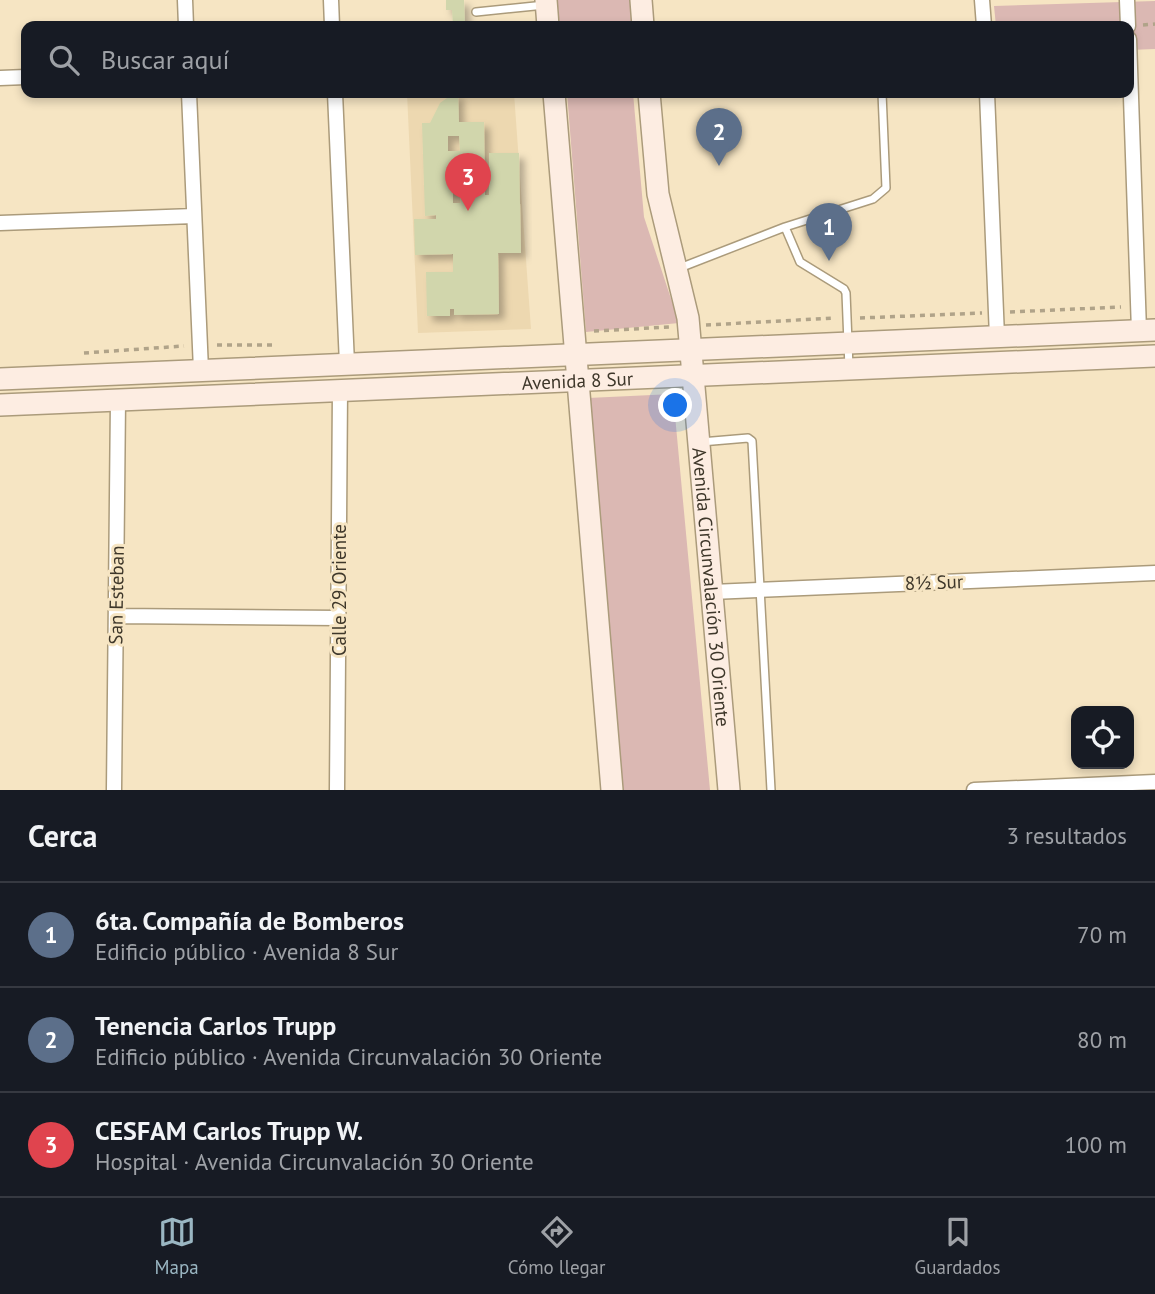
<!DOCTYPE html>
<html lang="es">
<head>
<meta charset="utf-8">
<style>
	:root { --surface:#171b24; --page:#242831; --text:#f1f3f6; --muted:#9ea1a6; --line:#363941; --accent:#9ab6c2 }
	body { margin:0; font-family:"PT Sans",sans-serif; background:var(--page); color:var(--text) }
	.controls { position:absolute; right:21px; bottom:21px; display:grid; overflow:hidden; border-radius:14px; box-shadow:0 4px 10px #0003 }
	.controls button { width:63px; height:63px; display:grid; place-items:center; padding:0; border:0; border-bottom:2px solid var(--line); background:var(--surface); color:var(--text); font:35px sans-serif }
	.you { position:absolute; left:676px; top:406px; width:24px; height:24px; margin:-18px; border:5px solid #fff; border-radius:50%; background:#1a73e8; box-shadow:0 0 0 10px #1a73e833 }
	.badge { display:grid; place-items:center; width:46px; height:46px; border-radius:50%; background:var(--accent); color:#fff; font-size:23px; font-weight:700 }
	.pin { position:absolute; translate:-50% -58px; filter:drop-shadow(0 2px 4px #0008) }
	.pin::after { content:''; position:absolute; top:37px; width:24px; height:21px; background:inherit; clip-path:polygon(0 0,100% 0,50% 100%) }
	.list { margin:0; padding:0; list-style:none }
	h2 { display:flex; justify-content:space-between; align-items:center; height:91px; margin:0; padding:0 28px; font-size:30px }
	h2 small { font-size:23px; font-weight:400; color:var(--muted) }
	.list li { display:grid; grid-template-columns:46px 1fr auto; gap:21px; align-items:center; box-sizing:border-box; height:105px; padding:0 28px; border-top:2px solid var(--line) }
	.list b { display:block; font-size:26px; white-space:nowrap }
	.list p { margin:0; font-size:23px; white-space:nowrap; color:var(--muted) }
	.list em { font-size:23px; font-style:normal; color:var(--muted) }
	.icon { flex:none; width:38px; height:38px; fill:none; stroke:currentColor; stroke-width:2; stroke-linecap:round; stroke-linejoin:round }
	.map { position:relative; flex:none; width:1155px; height:790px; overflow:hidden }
	.search { position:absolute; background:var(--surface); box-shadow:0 4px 10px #0003; left:21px; right:21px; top:21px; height:77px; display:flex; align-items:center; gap:18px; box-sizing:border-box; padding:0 24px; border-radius:14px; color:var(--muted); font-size:26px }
	.sheet { height:406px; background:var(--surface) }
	nav { display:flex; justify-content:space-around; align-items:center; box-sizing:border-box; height:98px; border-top:2px solid var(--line); background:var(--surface); font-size:19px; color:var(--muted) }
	nav a { display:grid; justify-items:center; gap:4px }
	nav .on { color:var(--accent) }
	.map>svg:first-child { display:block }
	.built { fill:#edd8b0 }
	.green { fill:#dbb8b3 }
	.building { fill:#d1d6ac; fill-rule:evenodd; filter:url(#shadow) }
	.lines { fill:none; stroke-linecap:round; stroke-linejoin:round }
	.lane-casing { stroke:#ab9b7b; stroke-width:10 }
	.street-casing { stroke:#ab9b7b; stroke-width:17 }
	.secondary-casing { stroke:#ab9b7b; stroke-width:24 }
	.path { stroke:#b0a389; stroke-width:3.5; stroke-dasharray:5 5; stroke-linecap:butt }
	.lane { stroke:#fff; stroke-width:7 }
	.street { stroke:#fff; stroke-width:14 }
	.secondary { stroke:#fdede2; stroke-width:21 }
	.labels { text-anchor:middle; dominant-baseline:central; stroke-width:6; stroke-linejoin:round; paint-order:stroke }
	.street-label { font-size:19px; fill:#3e372a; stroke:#f6e5c3 }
</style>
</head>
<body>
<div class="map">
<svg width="1155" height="790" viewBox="0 0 1155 790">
	<defs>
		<filter id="shadow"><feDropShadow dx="5.5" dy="5.5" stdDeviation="3.5" flood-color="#0004"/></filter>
	</defs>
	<rect width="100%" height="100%" fill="#f6e5c3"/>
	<path class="built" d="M407 93H514L531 329 418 333Z"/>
	<path class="green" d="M557 0H632L635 26H560Z
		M1155 1V49L1129 50V26H996L994 6Z
		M567 93H633L644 217 679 323 586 332Z
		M673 394 710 790H623L588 398Z"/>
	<path class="building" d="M446 0H464L465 26H453L452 10H446Z
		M454 93H458L459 122H484L485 195H489V153H519L521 253H498L499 314 454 315V309H450V316H427L426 272H453V254L415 255 414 219H436V215L425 216 422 123H430L440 103ZM448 136H459L460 151H448ZM460 186 461 203H453V187Z"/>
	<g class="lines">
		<g class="lane-casing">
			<path id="lane" d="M476 12 545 5
				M677 269 785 227
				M849 368 846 293 844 289 800 262 785 227 873 199 886 188 882 93
				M701 442 748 438 752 441 771 790"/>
		</g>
		<g class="street-casing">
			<path id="street" d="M185 0 186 26
				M331 0 332 26
				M982 0 984 26
				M1127 0 1128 26
				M1129 39 1139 331
				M0 78 26 77
				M189 93 201 370
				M335 93 347 364
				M987 93 997 337
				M0 223 194 216
				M712 592 1155 573
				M116 616 338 618
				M114 790 118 400
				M337 790 340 390
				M974 790 1155 782"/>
		</g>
		<g class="secondary-casing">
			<g id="secondary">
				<path d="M546 0 548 26"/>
				<path d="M641 0 643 26"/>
				<path d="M554 93 612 790"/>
				<path id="s1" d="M649 93 658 194 688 318 729 790"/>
				<path d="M0 379 1155 330"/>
				<path id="s2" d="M0 405 1155 356"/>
			</g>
		</g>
		<path class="path" d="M1143 25 1155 24
			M1092 26H1114
			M1010 312 1121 307
			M860 318 982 313
			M706 325 835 318
			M594 331 670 327
			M217 345H272
			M84 353 184 346"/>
		<use href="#lane" class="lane"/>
		<use href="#street" class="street"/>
		<use href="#secondary" class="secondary"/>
	</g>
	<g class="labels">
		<g class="street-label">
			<text stroke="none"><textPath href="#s2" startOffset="578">Avenida 8 Sur</textPath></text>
			<text transform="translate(934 582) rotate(-2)">8½ Sur</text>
			<text stroke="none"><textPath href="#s1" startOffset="499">Avenida Circunvalación 30 Oriente</textPath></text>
			<text transform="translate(339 590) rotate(-90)">Calle 29 Oriente</text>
			<text transform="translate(116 595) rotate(-89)">San Esteban</text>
		</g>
	</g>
</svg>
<div class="controls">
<button><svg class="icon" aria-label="locate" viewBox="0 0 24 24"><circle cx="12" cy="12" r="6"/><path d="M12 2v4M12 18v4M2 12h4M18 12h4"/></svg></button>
</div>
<div class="you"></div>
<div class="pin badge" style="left:829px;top:261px;background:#5c6f8a">1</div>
<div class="pin badge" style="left:719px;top:166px;background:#5c6f8a">2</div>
<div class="pin badge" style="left:468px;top:211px;background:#e0444e">3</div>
<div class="search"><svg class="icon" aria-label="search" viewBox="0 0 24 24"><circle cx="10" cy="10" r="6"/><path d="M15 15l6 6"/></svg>Buscar aquí</div>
</div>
<section class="sheet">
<h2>Cerca<small>3 resultados</small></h2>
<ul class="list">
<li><span class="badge" style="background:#5c6f8a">1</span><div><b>6ta. Compañía de Bomberos</b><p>Edificio público · Avenida 8 Sur</p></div><em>70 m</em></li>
<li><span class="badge" style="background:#5c6f8a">2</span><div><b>Tenencia Carlos Trupp</b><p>Edificio público · Avenida Circunvalación 30 Oriente</p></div><em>80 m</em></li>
<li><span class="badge" style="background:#e0444e">3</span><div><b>CESFAM Carlos Trupp W.</b><p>Hospital · Avenida Circunvalación 30 Oriente</p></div><em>100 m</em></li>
</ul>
</section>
<nav>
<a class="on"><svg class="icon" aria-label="map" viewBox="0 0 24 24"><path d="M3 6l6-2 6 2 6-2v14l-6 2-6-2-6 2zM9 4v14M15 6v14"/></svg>Mapa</a>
<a><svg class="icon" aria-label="directions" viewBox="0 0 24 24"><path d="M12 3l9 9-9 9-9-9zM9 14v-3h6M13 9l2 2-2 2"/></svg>Cómo llegar</a>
<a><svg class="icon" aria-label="saved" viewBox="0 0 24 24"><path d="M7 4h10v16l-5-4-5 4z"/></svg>Guardados</a>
</nav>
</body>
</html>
